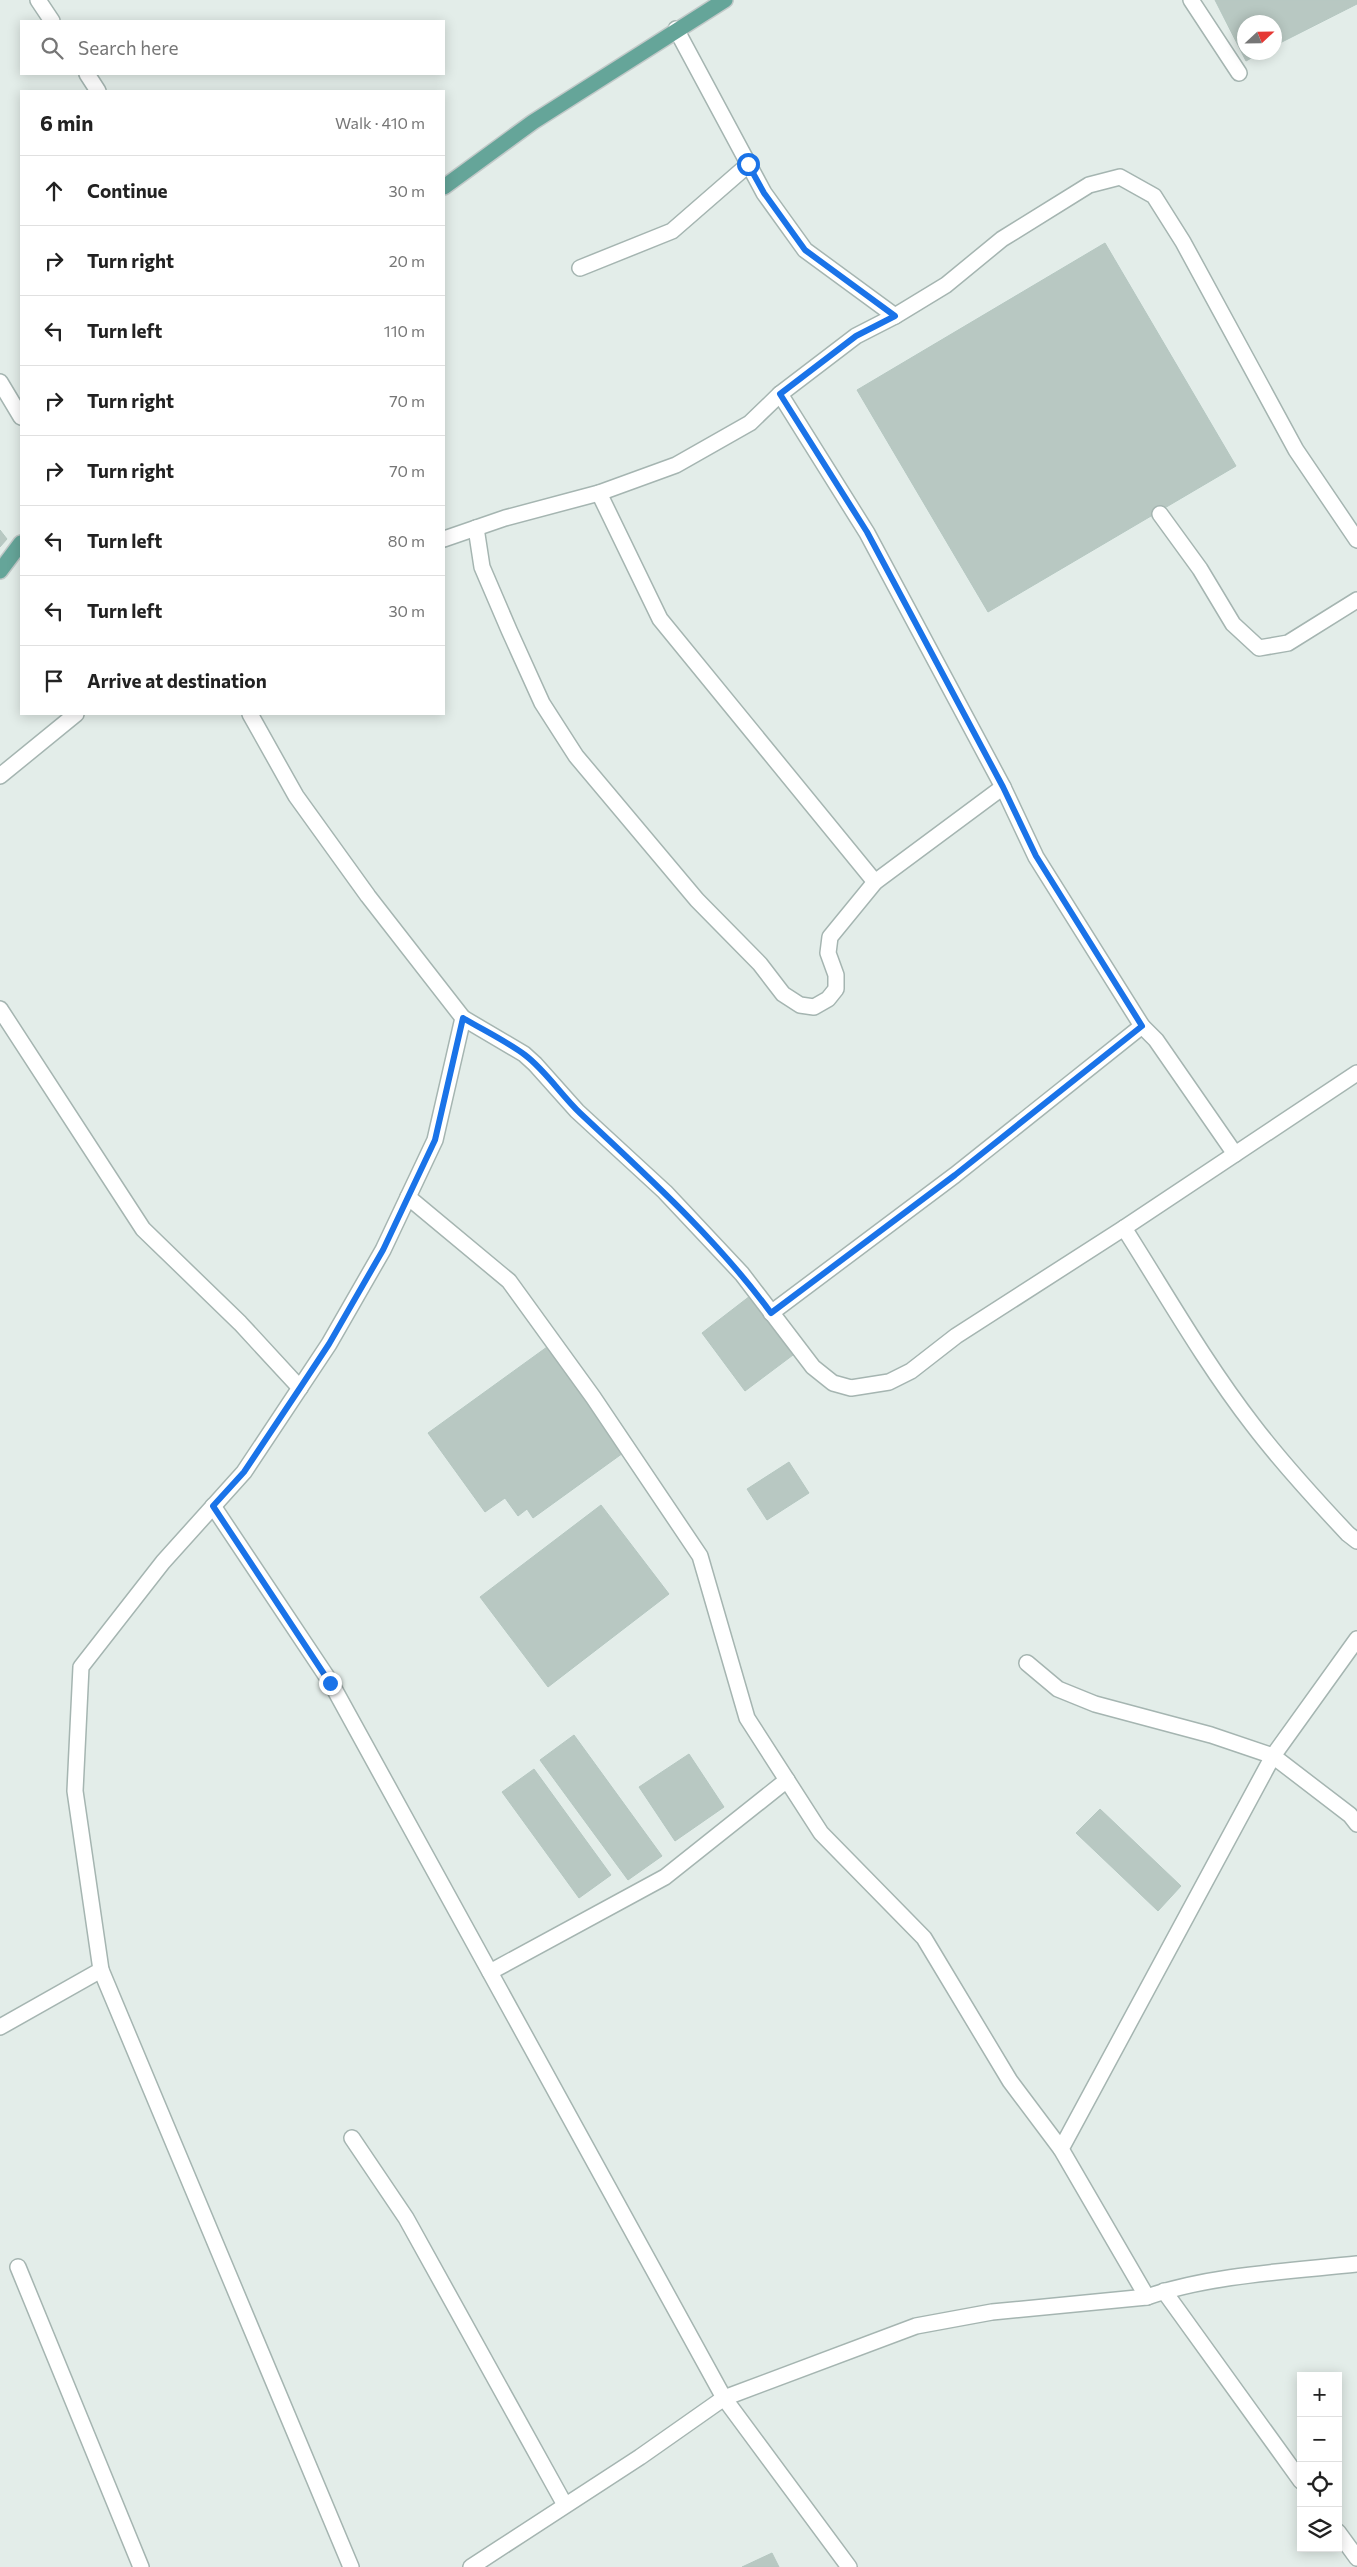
<!DOCTYPE html>
<meta charset="utf-8">
<style>
body{margin:0;font-family:Commissioner,sans-serif;background:#f6f6f6;color:#222}
.controls{position:absolute;right:15px;bottom:15px;display:grid;overflow:hidden;border-radius:0px;box-shadow:0 2px 12px #0003}
.controls button{width:45px;height:45px;display:grid;place-items:center;padding:0;border:0;border-bottom:1px solid #e0e0e0;background:#fff;color:#222;font:25px sans-serif}
.compass{position:absolute;left:1237px;top:15px;width:45px;height:45px;border-radius:50%;background:#fff;box-shadow:0 2px 12px #0003;rotate:68deg}
.stop{position:absolute;width:15px;height:15px;margin:-11px;border:4px solid #1a73e8;border-radius:50%;background:#fff}
.stop.end{background:#1a73e8;border-color:#fff;box-shadow:0 1px 5px #0008}
.list{margin:0;padding:0;list-style:none}
h2{display:flex;justify-content:space-between;align-items:center;height:65px;margin:0;padding:0 20px;font-size:21px}
h2 small{font-size:16px;font-weight:400;color:#767676}
.list li{display:grid;grid-template-columns:32px 1fr auto;gap:15px;align-items:center;box-sizing:border-box;height:70px;padding:0 20px;border-top:1px solid #e0e0e0}
.list b{display:block;font-size:19px;white-space:nowrap}
.list em{font-size:16px;font-style:normal;color:#767676}
.icon{flex:none;width:28px;height:28px;fill:none;stroke:currentColor;stroke-width:2;stroke-linecap:round;stroke-linejoin:round}
.map{position:relative;flex:none;width:1357px;height:2567px;overflow:hidden}
.search{position:absolute;background:#fff;box-shadow:0 2px 12px #0003;left:20px;top:20px;width:425px;height:55px;display:flex;align-items:center;gap:12px;box-sizing:border-box;padding:0 18px;border-radius:0px;color:#767676;font-size:19px}
.panel{position:absolute;background:#fff;box-shadow:0 2px 12px #0003;left:20px;top:90px;width:425px;height:625px;border-radius:0px}
.map>svg:first-child{display:block}
</style>
<div class="map">
<svg width="1357" height="2567" viewBox="0 0 1357 2567">
<rect width="100%" height="100%" fill="#e3ede9"/>
<!-- building -->
<g fill="#b8c8c2" stroke="#b5c7c1">
<path d="M 1215,0 L 1357,0 L 1357,4 L 1274,46 L 1274,22 L 1244,22 L 1244,52 L 1262,52 L 1246,61 Z"/>
<path d="M 1105,243 L 1236,466 L 988,612 L 857,390 Z"/>
<path d="M 0,530 L 7,539 L 0,547 Z"/>
<path d="M 750,1296 L 793,1355 L 745,1391 L 702,1333 Z"/>
<path d="M 547,1347 L 623,1453 L 533,1518 L 527,1509 L 518,1516 L 505,1498 L 485,1512 L 428,1433 Z"/>
<path d="M 789,1462 L 809,1493 L 767,1520 L 747,1489 Z"/>
<path d="M 601,1505 L 669,1594 L 548,1687 L 480,1597 Z"/>
<path d="M 574,1735 L 662,1856 L 628,1880 L 540,1760 Z"/>
<path d="M 689,1754 L 724,1807 L 675,1841 L 639,1787 Z"/>
<path d="M 534,1769 L 611,1875 L 579,1898 L 502,1792 Z"/>
<path d="M 1100,1809 L 1181,1886 L 1158,1911 L 1076,1833 Z"/>
<path d="M 772,2553 L 779,2567 L 742,2567 Z"/>
</g>
<g fill="none" stroke-linecap="round" stroke-linejoin="round">
<!-- minor casing -->
<g stroke="#a5b5b1" stroke-width="18">
<g id="minor">
<path d="M 38,0 L 52,21"/>
<path d="M 1191,0 L 1239,73"/>
<path d="M 676,29 L 764,193 L 805,250 L 895,316 L 946,285 L 1002,239 L 1089,185 L 1120,177 L 1154,196 L 1183,242 L 1296,450 L 1357,540"/>
<path d="M 87,74 L 98,91"/>
<path d="M 580,268 L 672,231 L 749,164"/>
<path d="M 0,382 L 21,417"/>
<path d="M 780,394 L 867,533 L 1003,787 L 1036,857 L 1142,1026 L 1156,1040 L 1235,1154"/>
<path d="M 599,493 L 660,619 L 875,882"/>
<path d="M 1160,514 L 1200,569 L 1233,624 L 1259,648 L 1288,643 L 1357,600"/>
<path d="M 476,528 L 482,567 L 509,630 L 542,703 L 576,756 L 697,900 L 760,964 L 783,994 L 800,1005 L 814,1007 L 828,999 L 836,989 L 836,975 L 828,953 L 830,937 L 875,882 L 1003,787"/>
<path d="M 444,539 L 505,518 L 599,493 L 676,465 L 750,423 L 780,394 L 856,336 L 895,316"/>
<path d="M 0,776 L 76,714"/>
<path d="M 0,1009 L 143,1229 L 240,1323 L 300,1388"/>
<path d="M 463,1018 L 524,1054 L 535,1064 L 577,1111 L 665,1192 L 742,1274 L 813,1367 L 833,1383 L 851,1388 L 889,1382 L 911,1371 L 956,1336 L 1124,1228 L 1357,1073"/>
<path d="M 408,1197 L 509,1281 L 593,1397 L 700,1556 L 747,1718 L 821,1833 L 924,1938 L 1010,2081 L 1061,2149"/>
<path d="M 1124,1228 C 1166,1294 1205,1363 1253,1425 C 1282,1463 1315,1499 1348,1534 L 1357,1541"/>
<path d="M 771,1313 L 955,1175 L 1142,1026"/>
<path d="M 213,1506 L 331,1683 L 724,2398 L 849,2567"/>
<path d="M 1027,1663 L 1058,1689 L 1095,1704 L 1211,1735 L 1273,1756 L 1350,1815 L 1357,1824"/>
<path d="M 101,1970 L 351,2567"/>
<path d="M 490,1972 L 665,1877 L 787,1780"/>
<path d="M 0,2027 L 101,1970 L 75,1791 L 81,1667 L 163,1562 L 244,1472 L 329,1344 L 383,1250 L 435,1140 L 463,1018 L 368,896 L 296,796 L 250,714"/>
<path d="M 352,2138 L 406,2218 L 565,2505"/>
<path d="M 18,2267 L 141,2567"/>
<path d="M 1164,2291 L 1301,2481"/>
<path d="M 1147,2297 L 1061,2149 L 1273,1756 L 1357,1639"/>
<path d="M 1338,2532 L 1357,2558"/>
<path d="M 471,2567 L 640,2457 L 724,2398 L 916,2326 L 992,2312 L 1147,2297 C 1209,2275 1291,2271 1357,2264"/>
</g>
</g>
<!-- major casing -->
<g stroke="#c1c9c8" stroke-width="18">
<g id="major">
<path d="M 444,187 L 533,122 L 725,0"/>
<path d="M 0,571 L 21,543"/>
</g>
</g>
<!-- minor -->
<use href="#minor" stroke="#fff" stroke-width="15"/>
<!-- major -->
<use href="#major" stroke="#65a599" stroke-width="15"/>
</g>
<g fill="none" stroke-linecap="round" stroke-linejoin="round">
<!-- route -->
<path stroke="#1a73e8" stroke-width="6" d="M 330,1683 L 213,1506 L 244,1472 L 300,1388 L 329,1344 L 383,1250 L 435,1140 L 463,1018 C 483,1030 506,1041 525,1055 C 546,1071 561,1095 580,1113 C 647,1176 716,1238 771,1313 L 955,1175 L 1142,1026 L 1036,856 L 1003,787 L 867,532 L 780,394 L 856,336 L 895,316 L 805,250 L 764,193 L 748,164"/>
</g>
</svg>
<div class="controls">
<button>+</button>
<button>−</button>
<button><svg class="icon" aria-label="locate" viewBox="0 0 24 24"><circle cx="12" cy="12" r="6"/><path d="M12 2v4M12 18v4M2 12h4M18 12h4"/></svg></button>
<button><svg class="icon" aria-label="layers" viewBox="0 0 24 24"><path d="M12 4l9 5-9 5-9-5zM3 14l9 5 9-5"/></svg></button>
</div>
<svg class="compass" viewBox="-18 -18 36 36"><path d="M0-13l5 13h-10z" fill="#e53935"/><path d="M0 13l5-13h-10z" fill="#767676"/></svg>
<div class="stop" style="left:748px;top:164px"></div>
<div class="stop end" style="left:330px;top:1683px"></div>
<div class="search"><svg class="icon" aria-label="search" viewBox="0 0 24 24"><circle cx="10" cy="10" r="6"/><path d="M15 15l6 6"/></svg>Search here</div>
<section class="panel">
<h2>6 min<small>Walk · 410 m</small></h2>
<ul class="list">
<li><svg class="icon" aria-label="ahead" viewBox="0 0 24 24"><path d="M12 20V5M6 11l6-6 6 6"/></svg><div><b>Continue</b></div><em>30 m</em></li>
<li><svg class="icon" aria-label="right" viewBox="0 0 24 24"><path d="M7 20v-9h11M14 6l5 5-5 5"/></svg><div><b>Turn right</b></div><em>20 m</em></li>
<li><svg class="icon" aria-label="left" viewBox="0 0 24 24"><path d="M17 20v-9H6M10 6l-5 5 5 5"/></svg><div><b>Turn left</b></div><em>110 m</em></li>
<li><svg class="icon" aria-label="right" viewBox="0 0 24 24"><path d="M7 20v-9h11M14 6l5 5-5 5"/></svg><div><b>Turn right</b></div><em>70 m</em></li>
<li><svg class="icon" aria-label="right" viewBox="0 0 24 24"><path d="M7 20v-9h11M14 6l5 5-5 5"/></svg><div><b>Turn right</b></div><em>70 m</em></li>
<li><svg class="icon" aria-label="left" viewBox="0 0 24 24"><path d="M17 20v-9H6M10 6l-5 5 5 5"/></svg><div><b>Turn left</b></div><em>80 m</em></li>
<li><svg class="icon" aria-label="left" viewBox="0 0 24 24"><path d="M17 20v-9H6M10 6l-5 5 5 5"/></svg><div><b>Turn left</b></div><em>30 m</em></li>
<li><svg class="icon" aria-label="arrive" viewBox="0 0 24 24"><path d="M6 21V4h12l-3 4 3 4H6"/></svg><div><b>Arrive at destination</b></div></li>
</ul>
</section>
</div>
